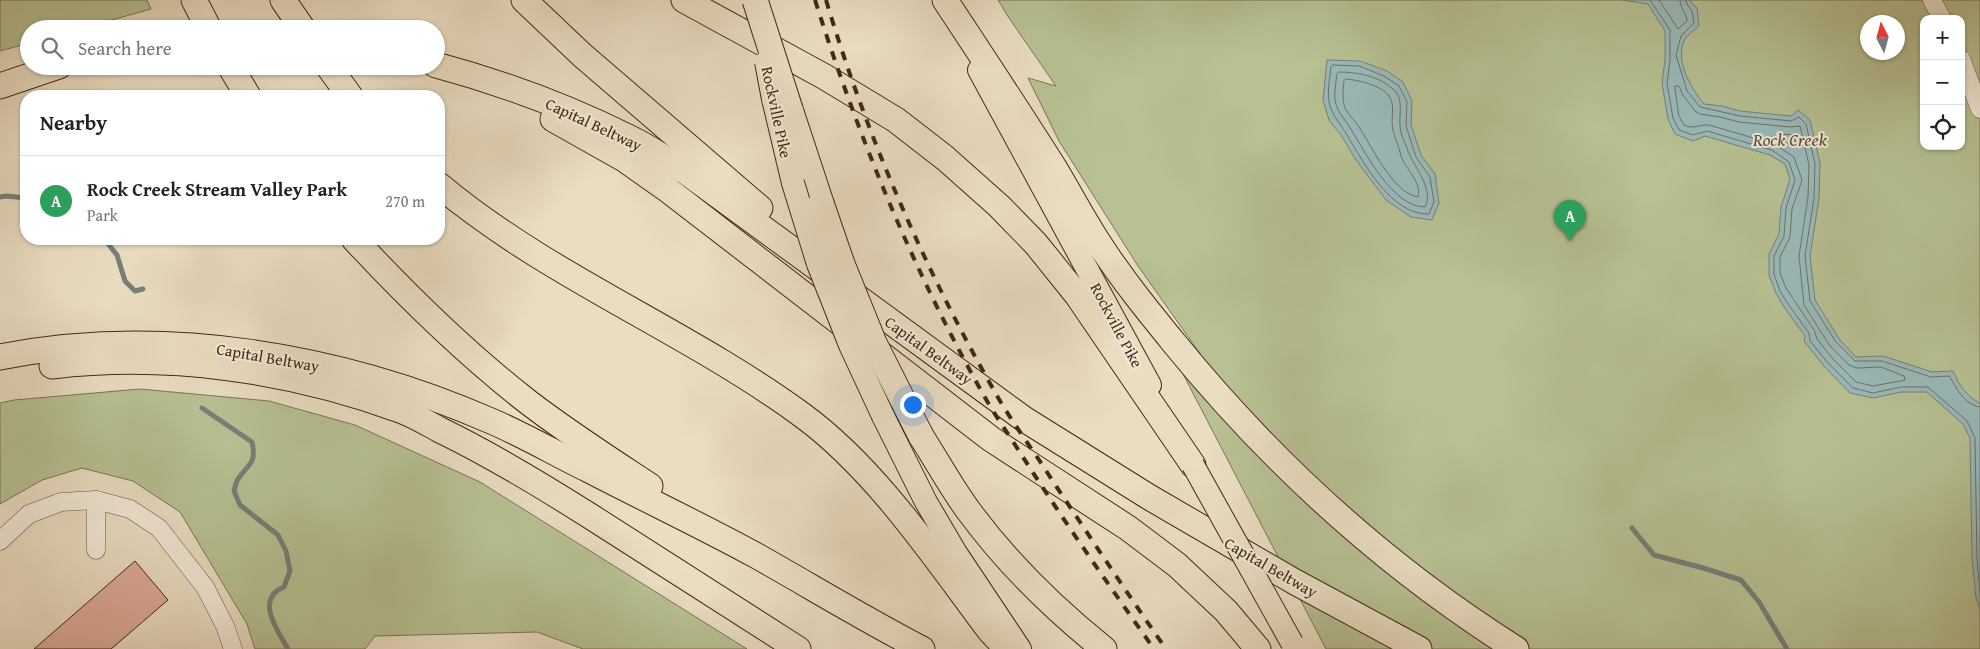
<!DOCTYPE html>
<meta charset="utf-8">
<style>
body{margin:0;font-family:"Gentium Book Plus",serif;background:#f2f2f2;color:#222}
.controls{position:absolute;right:15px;top:15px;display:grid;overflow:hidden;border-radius:10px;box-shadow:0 1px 4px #0004}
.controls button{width:45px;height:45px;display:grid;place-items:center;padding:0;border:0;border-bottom:1px solid #e0e0e0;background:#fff;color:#222;font:25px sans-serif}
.compass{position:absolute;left:1860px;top:15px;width:45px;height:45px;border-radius:50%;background:#fff;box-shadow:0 1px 4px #0004;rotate:354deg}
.you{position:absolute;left:912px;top:404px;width:18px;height:18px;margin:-12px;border:4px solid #fff;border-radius:50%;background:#1a73e8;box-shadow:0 0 0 8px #1a73e833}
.badge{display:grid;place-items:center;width:32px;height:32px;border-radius:50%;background:#7c3aed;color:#fff;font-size:16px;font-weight:700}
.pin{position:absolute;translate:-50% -41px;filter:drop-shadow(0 1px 2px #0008)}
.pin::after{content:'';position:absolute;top:26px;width:18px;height:15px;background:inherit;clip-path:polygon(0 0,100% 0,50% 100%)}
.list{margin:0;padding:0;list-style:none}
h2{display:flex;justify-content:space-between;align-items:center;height:65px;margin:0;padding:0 20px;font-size:21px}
h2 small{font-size:16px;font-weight:400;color:#767676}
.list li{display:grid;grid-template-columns:32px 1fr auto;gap:15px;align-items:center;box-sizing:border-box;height:90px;padding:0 20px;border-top:1px solid #e0e0e0}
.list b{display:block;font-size:19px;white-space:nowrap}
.list p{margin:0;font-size:16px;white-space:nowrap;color:#767676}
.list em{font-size:16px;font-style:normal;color:#767676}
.icon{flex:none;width:28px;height:28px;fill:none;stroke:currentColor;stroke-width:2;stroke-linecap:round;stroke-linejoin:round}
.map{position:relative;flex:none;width:1980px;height:649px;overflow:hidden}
.search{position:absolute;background:#fff;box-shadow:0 1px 4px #0004;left:20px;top:20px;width:425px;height:55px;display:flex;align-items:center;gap:12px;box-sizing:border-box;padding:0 18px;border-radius:28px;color:#767676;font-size:19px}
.panel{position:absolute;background:#fff;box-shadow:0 1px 4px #0004;left:20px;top:90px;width:425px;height:155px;border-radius:20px}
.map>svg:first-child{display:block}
</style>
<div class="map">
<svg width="1980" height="649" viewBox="0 0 1980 649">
<rect width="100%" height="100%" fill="#eaddc2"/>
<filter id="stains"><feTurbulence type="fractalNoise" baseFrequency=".004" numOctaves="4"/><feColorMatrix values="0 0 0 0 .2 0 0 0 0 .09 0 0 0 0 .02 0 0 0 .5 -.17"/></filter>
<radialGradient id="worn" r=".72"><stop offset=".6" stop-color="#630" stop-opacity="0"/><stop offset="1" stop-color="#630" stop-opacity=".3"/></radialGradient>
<!-- green -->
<g fill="#b7c193" stroke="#7c7554" fill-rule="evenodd">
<path d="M 0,0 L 147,0 L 151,9 L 79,29 L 29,29 L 29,43 L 0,51 Z"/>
<path d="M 998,0 L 1980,0 L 1980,649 L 1326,649 L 1182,372 L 1201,355 L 1138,266 L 1059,141 L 1028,78 L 1056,86 L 1009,18 ZM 1924,19 L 1961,19 L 1961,146 L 1924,146 ZM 1868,22 L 1898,22 L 1898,52 L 1868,52 Z"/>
<path d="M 140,389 L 269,401 L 355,425 L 480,482 L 747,649 L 583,649 L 537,632 L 375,636 L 365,649 L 255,649 L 247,624 L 180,512 L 133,481 L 82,468 L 42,480 L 0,504 L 0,403 L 14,400 Z"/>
</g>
<!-- water -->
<g fill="#9ababa" stroke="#778078">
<path d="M 1623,0 L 1689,0 L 1697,8 L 1699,26 C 1695,30 1688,34 1685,39 C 1674,60 1691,88 1704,104 L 1722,106 L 1740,111 L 1791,116 L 1798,110 L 1810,120 L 1820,163 L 1819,198 L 1810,256 L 1815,300 L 1840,340 L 1856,357 L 1883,356 L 1932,372 L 1953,371 C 1961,389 1964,392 1980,404 L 1980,610 L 1976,598 L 1972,558 L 1970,438 L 1963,424 L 1927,392 L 1901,392 L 1873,398 L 1850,393 L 1824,366 L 1804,341 L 1805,336 L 1784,307 L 1776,293 L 1769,275 L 1769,254 L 1779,234 L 1781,207 L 1790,179 L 1785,164 L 1770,155 L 1705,136 L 1693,141 L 1675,134 L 1668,119 L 1662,83 L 1665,60 L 1665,31 L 1648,4 Z"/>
<path d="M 1327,60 L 1360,61 L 1387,71 L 1403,82 L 1412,101 L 1411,125 L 1421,155 L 1435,174 L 1439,203 L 1432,220 L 1411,217 L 1386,200 L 1356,160 L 1341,135 L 1329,120 L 1323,100 Z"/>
</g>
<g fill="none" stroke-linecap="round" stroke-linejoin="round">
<!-- shore -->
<g stroke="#6e7268" stroke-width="1">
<path d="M 1650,0 L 1670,30 L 1670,60 L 1667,83 L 1673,118 L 1679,130 L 1693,135 L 1707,131 L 1772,150 L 1789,162 L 1795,180 L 1786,208 L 1784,236 L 1774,256 L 1774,274 L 1780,291 L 1788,304 L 1809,333 L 1810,341 L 1828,363 L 1853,388 L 1873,393 L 1901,387 L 1928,387 L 1967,421 L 1975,438 L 1977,558 L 1980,592"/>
<path d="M 1659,0 L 1678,29 L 1687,21 C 1686,12 1680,8 1680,0"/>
<path d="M 1686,0 L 1687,4 L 1692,11 L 1694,23 L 1681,36 L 1676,55 L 1687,91 L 1700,107 L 1740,116 L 1791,121 L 1799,117 L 1806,124 L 1815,164 L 1814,198 L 1805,256 L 1810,301 L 1836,342 L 1855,361 L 1882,361 L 1931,377 L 1949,376 C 1957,388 1964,405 1980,407"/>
<path d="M 1333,65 L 1359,66 L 1384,76 L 1399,86 L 1407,102 L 1406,126 L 1416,157 L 1430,177 L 1434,202 L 1429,214 C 1391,215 1364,163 1347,135 C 1340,123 1332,116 1329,102 C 1327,91 1330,78 1331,67 Z"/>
<path d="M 1339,72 C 1357,72 1379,76 1393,89 C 1404,98 1399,113 1400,125 C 1400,133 1404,141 1407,148 C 1412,165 1435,189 1425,207 C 1393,207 1367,155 1352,131 C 1346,120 1338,114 1335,101 C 1334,92 1336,82 1337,74 Z"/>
<path d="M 1346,79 C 1358,80 1381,85 1389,96 C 1396,106 1390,118 1393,130 C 1395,138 1399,147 1401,156 C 1406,170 1422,182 1418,197 C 1392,193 1371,144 1357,124 C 1353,119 1348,114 1345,108 C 1342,99 1343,91 1344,81 Z"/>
<path d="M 1675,86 L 1679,86 L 1683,95 L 1695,111 L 1700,114 L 1720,117 L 1739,122 L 1790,127 L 1800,126 L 1809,165 L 1808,197 L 1799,256 L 1804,305 L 1830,346 L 1849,365 L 1857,368 L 1881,367 L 1904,376 L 1905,380 L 1873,386 L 1856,382 L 1833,359 L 1817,339 L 1814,330 L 1786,288 L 1780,273 L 1780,257 L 1790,237 L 1792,209 L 1802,180 L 1794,157 L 1774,144 L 1709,125 C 1698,124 1695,130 1684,125 L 1679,116 Z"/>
<path d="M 1780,134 L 1794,135 L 1796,146 L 1793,147 L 1779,138 Z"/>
</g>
<!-- stream -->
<g stroke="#778078" stroke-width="5">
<path d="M 0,197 L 6,196 L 26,198"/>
<path d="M 104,239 L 117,255 L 125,281 L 135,291 L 143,289"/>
<path d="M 202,408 L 252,442 C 257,464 248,464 238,479 C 236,482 235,488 234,491 L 240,505 L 278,535 L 286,551 L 290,571 L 284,587 C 254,599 278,631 288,649"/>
<path d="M 1632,528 L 1654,555 L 1703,568 L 1741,580 L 1759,602 L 1787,649"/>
</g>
</g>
<!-- building -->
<path fill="#dcaa98" stroke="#422915" d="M 135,561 L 168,600 L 111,649 L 34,649 Z"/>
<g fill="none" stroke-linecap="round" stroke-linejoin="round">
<!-- minor casing -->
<g stroke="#6c5640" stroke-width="19">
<g id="minor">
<path d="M 1932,0 L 1942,19"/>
<path d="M 1961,59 L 1980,109"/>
<path d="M 0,541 L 29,514 L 61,502 L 96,500 L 130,509 L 159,528 L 205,587 L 225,626 L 233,649"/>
<path d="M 96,550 L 96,500"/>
</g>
</g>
<!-- major casing -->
<g stroke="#422915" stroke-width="24">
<g id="major">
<path d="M 979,70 L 1150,385"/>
<path d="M 773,99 L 793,183"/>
<path d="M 883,416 L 926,502 L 956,553 L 1020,649"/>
</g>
</g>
<!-- highway casing -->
<g stroke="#422915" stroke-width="27">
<g id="highway">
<path d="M 194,0 L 209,29"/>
<path d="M 283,0 L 303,29"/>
<path d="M 524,0 L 582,55 L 760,208"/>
<path d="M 684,0 L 825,77 L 896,120 L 945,158 L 999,206 L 1036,244 L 1077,295 L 1193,465"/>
<path d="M 945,0 C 982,56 1019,112 1055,169 C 1070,194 1084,221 1100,245 C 1122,279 1148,311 1174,343 C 1271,462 1386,567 1516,649"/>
<path d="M 436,65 C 503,83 568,107 630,138 C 649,147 667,160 686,172 L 1024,419 L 1149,497 L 1295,582 L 1419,649"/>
<path d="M 230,66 L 248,96"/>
<path d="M 328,66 L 350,96"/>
<path d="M 0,86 L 59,66"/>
<path d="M 790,109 L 821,203"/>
<path d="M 553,119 L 624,159 L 668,190 L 991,439 L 1128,528 L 1177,565 L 1226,611 L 1258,649"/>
<path d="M 439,185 C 549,277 686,330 802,415 C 876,469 935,558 990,631 L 1007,649"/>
<path d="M 354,239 C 408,297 465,353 528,402 C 567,432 609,459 650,486"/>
<path d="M 0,357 C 163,325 340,355 491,421 C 524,435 556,454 589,470 C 645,499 702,526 757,556 C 812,587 866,620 922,649"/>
<path d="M 52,366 C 168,352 290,370 400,410 C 414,415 427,423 440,430 C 492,455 541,485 590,516 C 659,560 728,605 798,649"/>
<path d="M 921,436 C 937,461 951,487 968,510 C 1006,562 1054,609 1104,649"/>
</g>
</g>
<!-- minor -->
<use href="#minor" stroke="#f1e9d7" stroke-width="18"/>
<!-- major -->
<use href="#major" stroke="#eaddc2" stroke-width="22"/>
<!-- highway -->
<use href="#highway" stroke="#eaddc2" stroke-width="25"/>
<!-- rail -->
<g stroke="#422915" stroke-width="4" stroke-dasharray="9 9" stroke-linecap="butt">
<path d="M 815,0 C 859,139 915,275 987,401 C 1000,423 1015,444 1028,465 C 1068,527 1111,588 1154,649"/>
<path d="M 826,0 C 867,137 925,270 996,394 C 1013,424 1034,451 1052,480 C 1090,537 1127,593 1166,649"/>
</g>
<!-- major-bridge casing -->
<g stroke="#422915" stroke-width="24" stroke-linecap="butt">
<g id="major-bridge">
<path d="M 766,62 L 773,99"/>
<path d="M 793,183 L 818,264 L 850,345 L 883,416"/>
<path d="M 1193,465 L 1292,643"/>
</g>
</g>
<!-- highway-bridge casing -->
<g stroke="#422915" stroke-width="27" stroke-linecap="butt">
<g id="highway-bridge">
<path d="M 755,0 L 790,109"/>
<path d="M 821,203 L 842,264 L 874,343 L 921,436"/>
</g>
</g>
<!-- major-bridge -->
<use href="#major-bridge" stroke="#eaddc2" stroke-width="22"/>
<!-- highway-bridge -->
<use href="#highway-bridge" stroke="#eaddc2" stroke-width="25"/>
</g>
<g text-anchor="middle" stroke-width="4" stroke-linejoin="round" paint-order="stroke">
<!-- street labels -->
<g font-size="16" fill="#422915" stroke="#f1e9d7">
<text transform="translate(777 112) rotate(78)" y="6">Rockville Pike</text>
<text transform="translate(594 124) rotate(25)" y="6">Capital Beltway</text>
<text transform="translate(1117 325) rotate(62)" y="6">Rockville Pike</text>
<text transform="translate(929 350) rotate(36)" y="6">Capital Beltway</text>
<text transform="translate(268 357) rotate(10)" y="6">Capital Beltway</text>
<text transform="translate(1271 567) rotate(30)" y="6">Capital Beltway</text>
</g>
<!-- water labels -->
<g font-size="18" font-style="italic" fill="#584d3e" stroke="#f1e9d7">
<text x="1790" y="146">Rock Creek</text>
</g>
</g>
<rect width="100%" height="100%" filter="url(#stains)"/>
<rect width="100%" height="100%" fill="url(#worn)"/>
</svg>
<div class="controls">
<button>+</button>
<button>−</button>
<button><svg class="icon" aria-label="locate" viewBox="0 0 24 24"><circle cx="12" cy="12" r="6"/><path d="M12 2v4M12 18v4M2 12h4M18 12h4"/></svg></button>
</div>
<svg class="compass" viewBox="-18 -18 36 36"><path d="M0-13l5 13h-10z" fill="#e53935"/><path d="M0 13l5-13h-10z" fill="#767676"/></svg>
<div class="you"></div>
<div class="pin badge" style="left:1570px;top:241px;background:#2e9e5b">A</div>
<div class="search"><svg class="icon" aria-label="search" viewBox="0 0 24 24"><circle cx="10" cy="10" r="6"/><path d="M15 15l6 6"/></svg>Search here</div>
<section class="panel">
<h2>Nearby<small></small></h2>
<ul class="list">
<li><span class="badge" style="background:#2e9e5b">A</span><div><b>Rock Creek Stream Valley Park</b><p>Park</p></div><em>270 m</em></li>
</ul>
</section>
</div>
